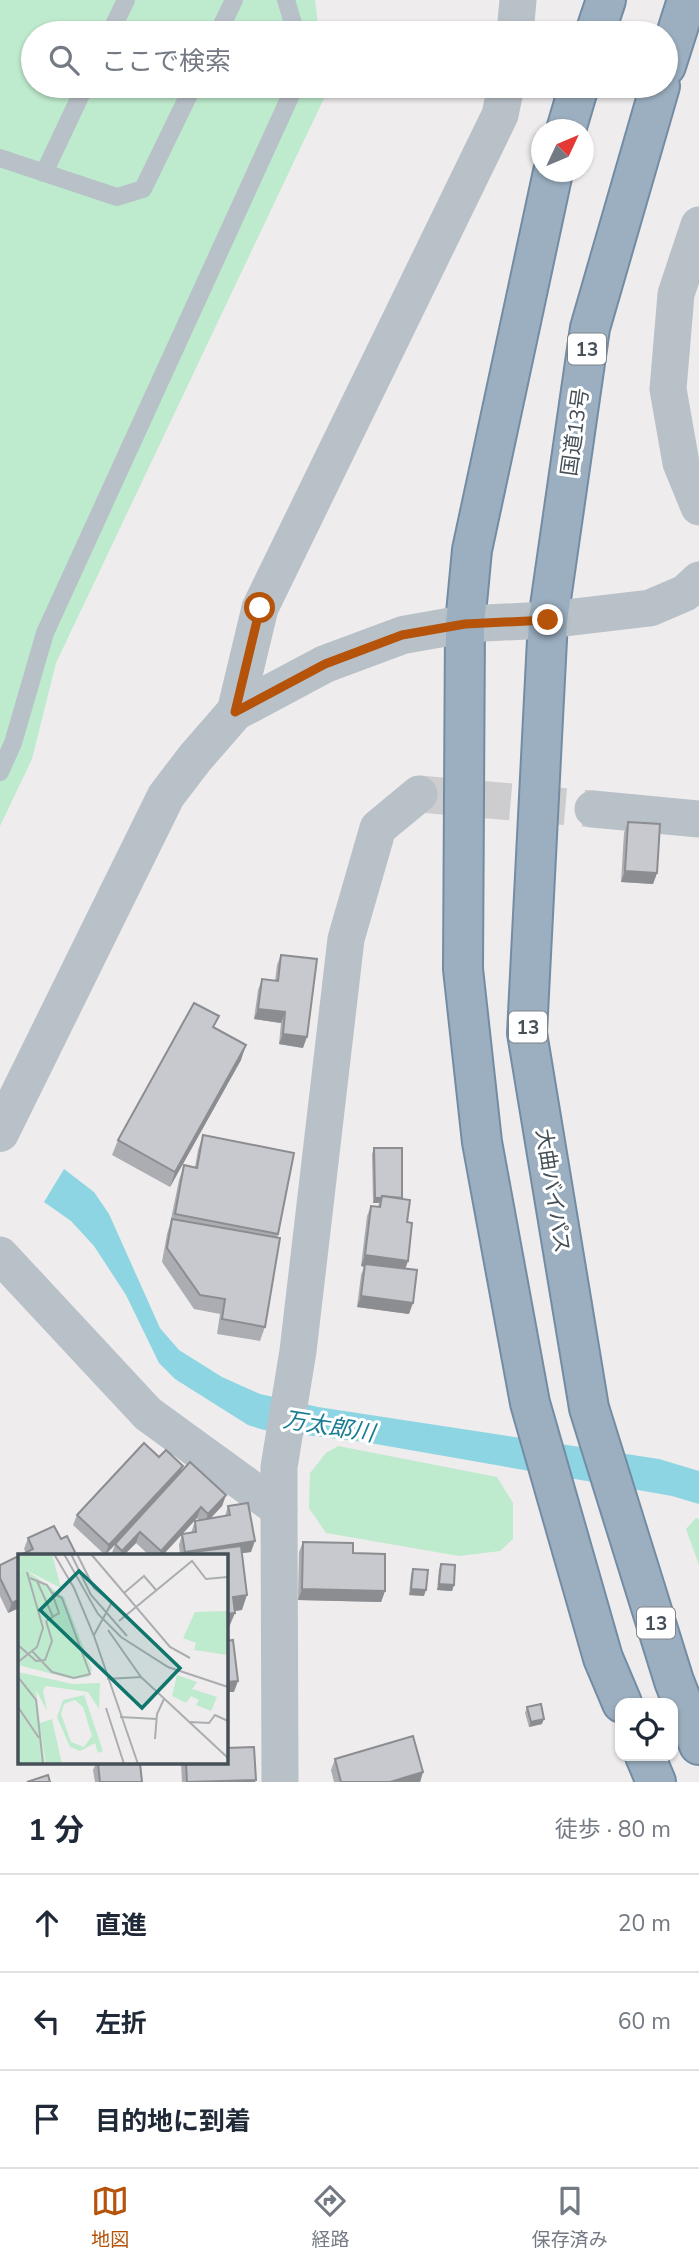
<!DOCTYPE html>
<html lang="ja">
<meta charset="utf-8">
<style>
body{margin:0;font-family:"Nunito Sans","Noto Sans JP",sans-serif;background:#f2f2f3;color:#1f2937}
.controls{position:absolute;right:21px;bottom:21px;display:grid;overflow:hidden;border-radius:14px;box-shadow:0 2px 5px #0004}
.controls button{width:63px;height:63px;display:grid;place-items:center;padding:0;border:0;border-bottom:2px solid #e0e1e3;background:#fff;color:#1f2937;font:35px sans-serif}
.compass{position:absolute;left:531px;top:119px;width:63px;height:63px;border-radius:50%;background:#fff;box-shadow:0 2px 5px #0004;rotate:46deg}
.stop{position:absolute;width:21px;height:21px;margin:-16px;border:5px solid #b45309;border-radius:50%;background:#fff}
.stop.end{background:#b45309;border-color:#fff;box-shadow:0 2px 7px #0008}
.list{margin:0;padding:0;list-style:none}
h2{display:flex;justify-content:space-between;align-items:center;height:91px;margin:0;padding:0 28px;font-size:30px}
h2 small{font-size:23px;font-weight:400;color:#747a83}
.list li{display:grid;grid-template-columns:46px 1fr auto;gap:21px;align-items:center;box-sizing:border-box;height:98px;padding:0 28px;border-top:2px solid #e0e1e3}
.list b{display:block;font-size:26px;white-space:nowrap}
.list em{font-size:23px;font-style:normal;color:#747a83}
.icon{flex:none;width:38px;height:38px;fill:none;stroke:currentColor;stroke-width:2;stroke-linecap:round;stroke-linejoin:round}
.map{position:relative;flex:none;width:699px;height:1782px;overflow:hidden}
.search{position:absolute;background:#fff;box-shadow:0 2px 5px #0004;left:21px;right:21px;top:21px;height:77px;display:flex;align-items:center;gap:18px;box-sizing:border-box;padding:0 24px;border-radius:38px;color:#747a83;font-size:26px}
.sheet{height:385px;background:#fff}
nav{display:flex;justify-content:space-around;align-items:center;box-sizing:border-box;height:98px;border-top:2px solid #e0e1e3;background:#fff;font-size:19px;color:#747a83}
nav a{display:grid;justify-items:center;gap:4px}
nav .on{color:#b45309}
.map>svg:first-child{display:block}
</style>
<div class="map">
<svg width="699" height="1782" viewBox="0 0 699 1782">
<rect width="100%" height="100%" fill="#efeced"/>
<!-- green -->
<g fill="#beeacd">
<path d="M 0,0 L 315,0 L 319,33 L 33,33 L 33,86 L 325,86 L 326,94 L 56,663 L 32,759 L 0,826 Z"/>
<path d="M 338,1446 L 497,1477 L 513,1503 L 513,1539 L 500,1551 L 459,1556 L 326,1533 L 309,1508 L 310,1473 L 326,1453 Z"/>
<path d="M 696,1518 L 699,1519 L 699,1565 L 686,1529 Z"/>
</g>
<!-- water -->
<path fill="#8ed5e3" d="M 64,1169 L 94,1192 L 109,1214 L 160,1328 L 179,1350 L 222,1377 L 260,1394 L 318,1407 L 659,1459 L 699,1471 L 699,1504 L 672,1496 L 364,1442 L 264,1430 L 248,1425 L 175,1379 L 159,1363 L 126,1295 L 94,1246 L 71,1221 L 44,1202 Z"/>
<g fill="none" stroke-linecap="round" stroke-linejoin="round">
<!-- minor-tunnel -->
<path stroke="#cdcdcf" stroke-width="37" stroke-dasharray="37 18" stroke-linecap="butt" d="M 419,794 L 593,809"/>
<!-- trunk casing -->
<g stroke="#738ca3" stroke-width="42">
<g id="trunk">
<path d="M 595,33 L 606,0"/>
<path d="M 666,66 L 687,0"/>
<path d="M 660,86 L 590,328 L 548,620 L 527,1033 L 589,1408 L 674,1681 L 699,1745"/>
<path d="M 566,130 L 579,86"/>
<path d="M 553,172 L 472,550 L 465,624 L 463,969 L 482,1142 L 530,1403 L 603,1658 L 622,1703"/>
<path d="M 645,1756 L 656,1782"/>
</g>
</g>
<!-- service -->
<g stroke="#b9c1c8" stroke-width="18">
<path d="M 286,0 L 296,33"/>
<path d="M 110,33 L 126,0"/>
<path d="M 218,33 L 234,0"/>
<path d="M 0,158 L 117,197 L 143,189 L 193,86"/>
<path d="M 44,173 L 85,86"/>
<path d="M 0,772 L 13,743 L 45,633 L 295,86"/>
</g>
<!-- minor -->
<g stroke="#b9c1c8" stroke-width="37">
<path d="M 515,33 L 518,0"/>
<path d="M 699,225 L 676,294 L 668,389 L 681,463 L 699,507"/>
<path d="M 465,624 L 548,620 L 650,608 L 685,593 L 699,580"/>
<path d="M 235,712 L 260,608 L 500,115 L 506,86"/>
<path d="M 593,809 L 699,819"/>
<path d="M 0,1255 L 148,1414 L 279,1509 L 280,1782"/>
<path d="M 279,1509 L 279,1467 L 298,1351 L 346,939 L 378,828 L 419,794"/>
</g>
<!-- tertiary -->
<path stroke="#b9c1c8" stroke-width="38" d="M 0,1133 L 166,796 L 195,758 L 235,712 L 325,664 L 403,635 L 465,624"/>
<!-- trunk -->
<use href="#trunk" stroke="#9bafc0" stroke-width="38"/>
</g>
<!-- wall -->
<g fill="#abadb2" fill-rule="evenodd">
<path d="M 628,822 L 657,873 L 653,884 L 621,882 L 624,833 Z"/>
<path d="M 281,955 L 303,1048 L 279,1044 L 281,1023 L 254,1019 L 258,990 L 262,979 L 275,981 L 277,965 Z"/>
<path d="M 214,1028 L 241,1060 L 170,1187 L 112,1155 L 118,1140 Z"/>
<path d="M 203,1135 L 278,1234 L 265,1327 L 260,1341 L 217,1334 L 220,1314 L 194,1309 L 162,1262 L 167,1234 L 170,1224 L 179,1180 L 184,1165 L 195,1167 L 198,1150 Z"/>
<path d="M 374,1148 L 402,1199 L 407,1222 L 408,1261 L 405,1269 L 409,1314 L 357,1307 L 361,1275 L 364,1267 L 361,1266 L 367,1216 L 371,1206 L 378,1207 L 379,1203 L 373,1203 L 372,1154 Z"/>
<path d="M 159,1457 L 180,1474 L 226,1495 L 222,1506 L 211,1518 L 225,1516 L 228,1506 L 251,1552 L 242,1553 L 242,1610 L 235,1611 L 229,1627 L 226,1556 L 150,1556 L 136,1543 L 123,1556 L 112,1556 L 111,1555 L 115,1545 L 105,1555 L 73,1525 L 77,1515 ZM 197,1518 L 199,1520 L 195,1521 L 191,1533 L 182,1534 L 179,1545 L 180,1554 L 162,1556 Z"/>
<path d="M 28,1538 L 61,1539 L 19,1608 L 8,1613 L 0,1596 L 0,1565 L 26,1553 L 24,1549 Z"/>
<path d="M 303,1542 L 353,1553 L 385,1591 L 381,1602 L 298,1600 L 299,1552 Z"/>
<path d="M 441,1564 L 454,1585 L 452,1591 L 437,1590 L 439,1569 Z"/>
<path d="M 413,1569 L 424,1596 L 409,1595 L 411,1575 Z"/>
<path d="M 527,1707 L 542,1724 L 529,1727 L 525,1713 Z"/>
<path d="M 335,1759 L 423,1772 L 420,1782 L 334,1782 L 331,1770 Z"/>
<path d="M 96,1763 L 140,1763 L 142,1782 L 95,1782 L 93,1770 Z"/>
<path d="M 181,1763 L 226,1763 L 255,1782 L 182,1782 Z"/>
</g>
<!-- shaded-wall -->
<g fill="#8b8d91">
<path d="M 625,871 L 657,873 L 653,884 L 621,882 Z"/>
<path d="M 258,1009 L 285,1012 L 281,1023 L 254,1019 Z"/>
<path d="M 283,1034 L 307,1037 L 303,1048 L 279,1044 Z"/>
<path d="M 246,1045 L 241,1060 L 170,1187 L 175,1172 Z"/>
<path d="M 375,1198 L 381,1198 L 379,1203 L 373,1203 Z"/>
<path d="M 365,1255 L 408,1261 L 404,1272 L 361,1266 Z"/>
<path d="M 361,1296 L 413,1303 L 409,1314 L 357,1307 Z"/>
<path d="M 183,1466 L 179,1476 L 105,1555 L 109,1545 Z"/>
<path d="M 226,1495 L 222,1506 L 204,1525 L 208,1514 Z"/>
<path d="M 201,1507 L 197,1518 L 162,1556 L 159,1556 L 161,1551 Z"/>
<path d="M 140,1532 L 136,1543 L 123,1556 L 120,1556 L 122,1551 Z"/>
<path d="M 255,1541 L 251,1552 L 221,1556 L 184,1556 L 185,1552 Z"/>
<path d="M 439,1584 L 454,1585 L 452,1591 L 437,1590 Z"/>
<path d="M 302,1589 L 385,1591 L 381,1602 L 298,1600 Z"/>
<path d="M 411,1589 L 426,1590 L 424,1596 L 409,1595 Z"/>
<path d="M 247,1595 L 242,1610 L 227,1612 L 233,1597 Z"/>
<path d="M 19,1599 L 19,1608 L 8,1613 L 12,1603 Z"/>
<path d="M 235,1613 L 229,1627 L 226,1628 L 226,1614 Z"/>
<path d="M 238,1681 L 234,1692 L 226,1692 L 226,1682 Z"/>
<path d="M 544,1719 L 542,1724 L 529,1727 L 531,1722 Z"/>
<path d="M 423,1772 L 420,1782 L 390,1782 Z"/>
<path d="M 256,1780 L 255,1782 L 202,1782 Z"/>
</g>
<!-- building -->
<g fill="#c7c9cf" stroke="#8b8d91" stroke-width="2">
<path d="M 628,822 L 660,824 L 657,873 L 625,871 Z"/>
<path d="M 281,955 L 317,959 L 307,1037 L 283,1034 L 285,1012 L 258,1009 L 262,979 L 278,981 Z"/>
<path d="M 194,1003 L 219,1016 L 213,1027 L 246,1045 L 175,1172 L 118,1140 Z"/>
<path d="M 203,1135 L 294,1153 L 278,1234 L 175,1214 L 184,1165 L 197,1168 Z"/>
<path d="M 374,1148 L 402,1148 L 402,1198 L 382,1196 L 381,1198 L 375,1198 Z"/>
<path d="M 382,1196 L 410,1200 L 407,1222 L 412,1223 L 408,1261 L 365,1255 L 371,1206 L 380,1207 Z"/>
<path d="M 172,1219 L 280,1238 L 265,1327 L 222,1319 L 225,1299 L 200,1295 L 167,1248 Z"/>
<path d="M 365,1264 L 417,1270 L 413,1303 L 361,1296 Z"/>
<path d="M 144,1443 L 159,1457 L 166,1450 L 183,1466 L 109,1545 L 77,1515 Z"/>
<path d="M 190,1462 L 226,1495 L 208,1514 L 201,1507 L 161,1551 L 140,1532 L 122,1551 L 115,1544 Z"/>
<path d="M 248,1503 L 255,1541 L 185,1552 L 182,1534 L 196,1532 L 195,1521 L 230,1515 L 228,1506 Z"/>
<path d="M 54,1526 L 61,1539 L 67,1536 L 77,1556 L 19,1556 L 19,1599 L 12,1603 L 0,1578 L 0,1565 L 33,1549 L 28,1538 Z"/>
<path d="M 303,1542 L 353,1543 L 353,1553 L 385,1554 L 385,1591 L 302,1589 Z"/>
<path d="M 241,1546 L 247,1595 L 233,1597 L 235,1613 L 226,1614 L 226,1556 L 161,1556 Z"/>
<path d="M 441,1564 L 455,1565 L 454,1585 L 439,1584 Z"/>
<path d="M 413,1569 L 428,1570 L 426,1590 L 411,1589 Z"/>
<path d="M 233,1640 L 238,1681 L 226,1682 L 226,1641 Z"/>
<path d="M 541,1704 L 544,1719 L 531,1722 L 527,1707 Z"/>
<path d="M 413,1736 L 423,1772 L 390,1782 L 341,1782 L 335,1759 Z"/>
<path d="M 254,1747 L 256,1780 L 187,1782 L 186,1763 L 226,1763 L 226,1748 Z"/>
<path d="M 98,1763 L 140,1763 L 142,1782 L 100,1782 Z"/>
<path d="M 48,1775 L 50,1782 L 27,1782 Z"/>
</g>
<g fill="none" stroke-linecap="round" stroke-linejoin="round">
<!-- route -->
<path stroke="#b45309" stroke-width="9" d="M 260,608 L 235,712 L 325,664 L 402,635 L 465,624 L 548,620"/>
</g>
<g text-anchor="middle" stroke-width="6" stroke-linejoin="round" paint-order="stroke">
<!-- shield labels -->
<g fill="#fff" stroke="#7e848a" stroke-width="2">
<rect x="568" y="333.5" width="38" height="31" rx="5"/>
<rect x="509" y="1011.5" width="38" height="31" rx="5"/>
<rect x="637" y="1607.5" width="38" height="31" rx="5"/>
</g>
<g font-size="19" font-weight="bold" fill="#465058">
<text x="587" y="356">13</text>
<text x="528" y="1034">13</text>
<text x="656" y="1630">13</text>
</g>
<!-- street labels -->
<g font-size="21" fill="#465058" stroke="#fff">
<text transform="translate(575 432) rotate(-82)" y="7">国道13号</text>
<text transform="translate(553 1191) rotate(81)" y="7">大曲バイパス</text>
</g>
<!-- water labels -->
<g font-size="23" font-style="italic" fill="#187d92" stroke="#fff">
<text transform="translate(329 1426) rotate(9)" y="8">万太郎川</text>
</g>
</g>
<!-- overview -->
<g transform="translate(18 1554)">
<rect width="210" height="210" fill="#efeced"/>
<path d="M 0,0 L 34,0 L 43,34 L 8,16 L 46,43 L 74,115 L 71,123 L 54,125 L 0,111 L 0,16 L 6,16 L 0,15 ZM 210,57 L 210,101 L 176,96 L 178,89 L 165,84 L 177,58 ZM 0,118 L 55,130 L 82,129 L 81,155 L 70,138 L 28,132 L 25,136 L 29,157 L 18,136 L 22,169 L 34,165 L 44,210 L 28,210 L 23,178 L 27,210 L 0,210 ZM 159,121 L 179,128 L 174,135 L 199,143 L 193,157 L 178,151 L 181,146 L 173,142 L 168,149 L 154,142 ZM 66,141 L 85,197 L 80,199 L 77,189 L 62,197 L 52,193 L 39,163 L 45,146 ZM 57,146 L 65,153 L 74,182 L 66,193 L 53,188 L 43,160 L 46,150 Z" fill="#beeacd" fill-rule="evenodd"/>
<path fill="none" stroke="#abaeb1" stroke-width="2" d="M 36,0 L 56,34 L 76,82 L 120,210M 46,0 L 80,60 L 103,83 L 150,113 L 210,133M 53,0 L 73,41 L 109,82M 59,0 L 76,34 L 94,48 L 76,81M 73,0 L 152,93 L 172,104M 12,24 L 29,31 L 34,39 L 41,59 L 28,67M 19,27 L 35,63M 106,39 L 126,22 L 138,36M 101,67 L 174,7 L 188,25 L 210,23M 90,76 L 123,123M 0,91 L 18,107 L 27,106 L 34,87 L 28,67M 14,97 L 34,118 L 56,124 L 72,120 L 44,44 L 33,38M 0,108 L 19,93 L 25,74 L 9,18M 0,123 L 18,146 L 25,210M 89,125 L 123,123 L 210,204M 0,153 L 21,184M 88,154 L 106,210M 102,163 L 139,165M 172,168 L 191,169 L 197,161 L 210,167M 137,185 L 139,160 L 146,145"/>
<path fill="#0f766e" fill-opacity="0.15" stroke="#0f766e" stroke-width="3.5" d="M 61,17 L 162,114 L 124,154 L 22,56 Z"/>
<rect width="210" height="210" fill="none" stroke="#465058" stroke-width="3.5"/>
</g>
</svg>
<div class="controls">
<button><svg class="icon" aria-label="locate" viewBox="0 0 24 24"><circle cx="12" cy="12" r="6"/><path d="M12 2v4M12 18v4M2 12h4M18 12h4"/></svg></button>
</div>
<svg class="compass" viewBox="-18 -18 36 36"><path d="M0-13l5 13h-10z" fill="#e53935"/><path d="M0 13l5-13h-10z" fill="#747a83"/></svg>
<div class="stop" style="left:260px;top:608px"></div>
<div class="stop end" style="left:548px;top:620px"></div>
<div class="search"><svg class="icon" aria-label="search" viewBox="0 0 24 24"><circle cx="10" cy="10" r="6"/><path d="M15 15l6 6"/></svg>ここで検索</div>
</div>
<section class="sheet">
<h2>1 分<small>徒歩 · 80 m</small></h2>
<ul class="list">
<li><svg class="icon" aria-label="ahead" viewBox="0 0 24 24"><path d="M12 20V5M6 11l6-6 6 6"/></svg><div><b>直進</b></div><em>20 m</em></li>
<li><svg class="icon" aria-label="left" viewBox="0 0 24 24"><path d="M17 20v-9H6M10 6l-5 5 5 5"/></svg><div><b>左折</b></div><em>60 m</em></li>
<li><svg class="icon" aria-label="arrive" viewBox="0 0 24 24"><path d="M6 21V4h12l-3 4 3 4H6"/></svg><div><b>目的地に到着</b></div></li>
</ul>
</section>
<nav>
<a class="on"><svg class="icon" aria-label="map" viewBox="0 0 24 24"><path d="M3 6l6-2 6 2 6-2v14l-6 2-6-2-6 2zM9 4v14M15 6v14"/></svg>地図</a>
<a><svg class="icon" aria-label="directions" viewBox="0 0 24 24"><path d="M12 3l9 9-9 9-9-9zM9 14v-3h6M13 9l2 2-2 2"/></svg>経路</a>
<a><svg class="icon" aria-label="saved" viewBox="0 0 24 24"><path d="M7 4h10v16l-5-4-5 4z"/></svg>保存済み</a>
</nav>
